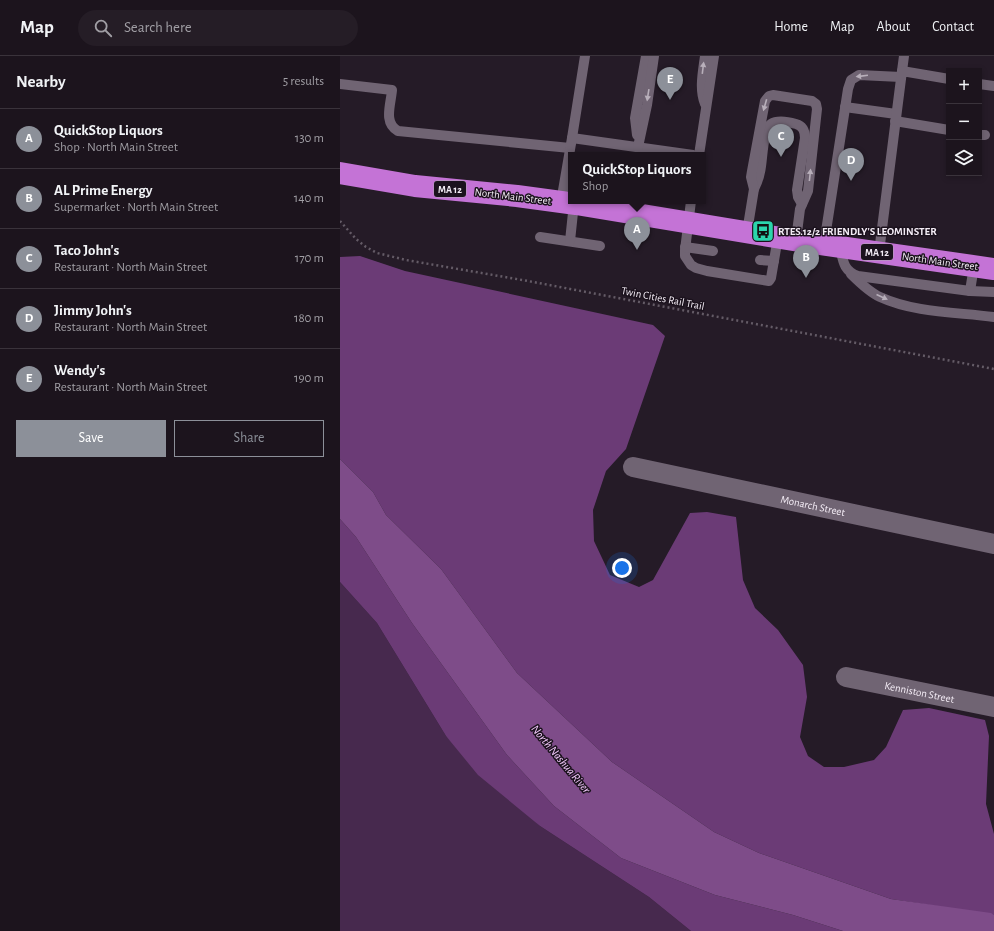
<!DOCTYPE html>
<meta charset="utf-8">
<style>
body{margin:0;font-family:"Alegreya Sans",sans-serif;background:#251d26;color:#f1f3f6}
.controls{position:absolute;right:12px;top:12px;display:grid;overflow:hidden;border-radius:0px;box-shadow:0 2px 6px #0003}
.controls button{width:36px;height:36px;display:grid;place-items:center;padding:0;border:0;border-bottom:1px solid #3a333b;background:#1c141d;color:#f1f3f6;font:20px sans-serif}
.you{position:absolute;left:282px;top:512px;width:14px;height:14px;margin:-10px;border:3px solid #fff;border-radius:50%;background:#1a73e8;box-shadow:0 0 0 6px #1a73e833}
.badge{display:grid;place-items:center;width:26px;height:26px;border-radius:50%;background:#8c9099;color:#fff;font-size:13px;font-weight:700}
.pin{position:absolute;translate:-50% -33px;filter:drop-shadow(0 1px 2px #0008)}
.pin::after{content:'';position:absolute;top:21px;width:14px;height:12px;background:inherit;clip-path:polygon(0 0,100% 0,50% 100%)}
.popup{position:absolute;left:228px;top:96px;width:138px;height:52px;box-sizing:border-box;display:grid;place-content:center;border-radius:0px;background:#1c141d;filter:drop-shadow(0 1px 3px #0005);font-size:13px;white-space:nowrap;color:#a09ea4}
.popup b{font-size:15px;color:#f1f3f6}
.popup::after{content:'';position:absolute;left:50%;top:100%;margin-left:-8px;border:8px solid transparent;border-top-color:#1c141d}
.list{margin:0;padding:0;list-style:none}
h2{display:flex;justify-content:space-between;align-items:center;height:52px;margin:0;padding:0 16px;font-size:17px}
h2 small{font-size:13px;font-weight:400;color:#a09ea4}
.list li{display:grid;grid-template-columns:26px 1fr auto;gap:12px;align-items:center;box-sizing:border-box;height:60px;padding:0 16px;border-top:1px solid #3a333b}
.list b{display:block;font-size:15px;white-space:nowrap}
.list p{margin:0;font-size:13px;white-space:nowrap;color:#a09ea4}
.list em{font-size:13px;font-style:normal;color:#a09ea4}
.actions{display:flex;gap:8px;padding:12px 16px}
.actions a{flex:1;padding:9px 0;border:1px solid #8c9099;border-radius:0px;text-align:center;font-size:14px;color:#8c9099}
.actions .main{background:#8c9099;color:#fff}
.icon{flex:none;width:22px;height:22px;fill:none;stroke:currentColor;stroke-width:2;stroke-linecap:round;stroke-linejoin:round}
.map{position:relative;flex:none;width:654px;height:875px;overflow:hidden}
header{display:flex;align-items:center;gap:24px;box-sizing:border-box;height:56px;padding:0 20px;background:#1c141d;border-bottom:1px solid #3a333b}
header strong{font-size:19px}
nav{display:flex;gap:22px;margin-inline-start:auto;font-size:14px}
.search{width:280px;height:36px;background:#251d26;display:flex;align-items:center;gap:10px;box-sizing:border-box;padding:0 14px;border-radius:22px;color:#a09ea4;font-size:15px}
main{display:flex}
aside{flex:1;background:#1c141d}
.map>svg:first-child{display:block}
</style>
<header>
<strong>Map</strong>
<div class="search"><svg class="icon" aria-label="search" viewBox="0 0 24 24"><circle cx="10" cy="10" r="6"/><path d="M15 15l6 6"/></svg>Search here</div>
<nav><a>Home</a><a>Map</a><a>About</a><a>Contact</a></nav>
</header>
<main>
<aside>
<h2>Nearby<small>5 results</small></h2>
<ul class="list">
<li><span class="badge">A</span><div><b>QuickStop Liquors</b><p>Shop · North Main Street</p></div><em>130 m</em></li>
<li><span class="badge">B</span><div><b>AL Prime Energy</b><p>Supermarket · North Main Street</p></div><em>140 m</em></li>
<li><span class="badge">C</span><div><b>Taco John's</b><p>Restaurant · North Main Street</p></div><em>170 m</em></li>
<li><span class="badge">D</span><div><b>Jimmy John's</b><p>Restaurant · North Main Street</p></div><em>180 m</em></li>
<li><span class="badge">E</span><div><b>Wendy's</b><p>Restaurant · North Main Street</p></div><em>190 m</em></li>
</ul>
<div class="actions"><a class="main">Save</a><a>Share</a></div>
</aside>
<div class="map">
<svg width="654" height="875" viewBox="0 0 654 875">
<rect width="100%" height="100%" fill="#251b27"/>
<!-- green -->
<path fill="#47294e" d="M 0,526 L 37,567 L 106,680 L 200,770 L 309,841 L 351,875 L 0,875 Z"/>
<!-- forest -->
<g fill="#6b3b76">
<path d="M 20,200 L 65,215 L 313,269 L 325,280 L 286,393 L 266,415 L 253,454 L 254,485 L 270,519 L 299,531 L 313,524 L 350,457 L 367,456 L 396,461 L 403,524 L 415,552 L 438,574 L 463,609 L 467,641 L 460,681 L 468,700 L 484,711 L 504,711 L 534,704 L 546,691 L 563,654 L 589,652 L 645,664 L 649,680 L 646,748 L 654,778 L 654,859 L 551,843 L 419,797 L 374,776 L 272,706 L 177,617 L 101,513 L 46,459 L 33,436 L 0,403 L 0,201 Z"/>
<path d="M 0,463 L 16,481 L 72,567 L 167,699 L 214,750 L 281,802 L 375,839 L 453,859 L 503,875 L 351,875 L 309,841 L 200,770 L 138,719 L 106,680 L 37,567 L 0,526 Z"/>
</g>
<!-- water -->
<path fill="#7e4c89" d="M 0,403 L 33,436 L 46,459 L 101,513 L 177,617 L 272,706 L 374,776 L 419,797 L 551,843 L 651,857 L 654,859 L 654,875 L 503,875 L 453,859 L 375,839 L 281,802 L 214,750 L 167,699 L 72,567 L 16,481 L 0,463 Z"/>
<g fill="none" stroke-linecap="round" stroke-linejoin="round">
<!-- path -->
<path stroke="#645b66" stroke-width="2.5" stroke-dasharray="2 3" stroke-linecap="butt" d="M 0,165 L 16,183 L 26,191 L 37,197 L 66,204 L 188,225 L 654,313"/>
<!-- lane -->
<g stroke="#706473" stroke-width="10">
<path d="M 562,15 L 564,0"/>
<path d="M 0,28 L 52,34 C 51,48 43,67 58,75 L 230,92"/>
<path d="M 639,28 L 654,30"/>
<path d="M 365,48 C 359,33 363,16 365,0"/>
<path d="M 505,51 L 556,58"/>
<path d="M 555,65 L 609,74"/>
<path d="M 297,79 L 295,62 L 306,0"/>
<path d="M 639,79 L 645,79"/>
<path d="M 232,82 L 353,99"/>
<path d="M 298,91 L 307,49 L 314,0"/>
<path d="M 359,99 L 374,0"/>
<path d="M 414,133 C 417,127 419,122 420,116 C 423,104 422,75 431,68 C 437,64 449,66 456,68 C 463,70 465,75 465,82 L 457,134 L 458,141 L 462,148"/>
<path d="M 351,145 L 345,194 L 345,200 L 351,209 L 356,212 L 367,215 L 429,225 L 431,222 L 438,181"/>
<path d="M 221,146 L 232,82 L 245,0"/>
<path d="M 407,176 L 414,133 L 411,121 L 412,115 L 425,45 L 429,40 L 433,39 L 472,45 L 476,48 L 477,53 L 468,135 L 460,153 L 456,184"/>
<path d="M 200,181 L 260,190"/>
<path d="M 230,185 L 234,147"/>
<path d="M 484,188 L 508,33 L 511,24 L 519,19 L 561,21"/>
<path d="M 345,191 L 373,195"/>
<path d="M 500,191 C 503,204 503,215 518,220 L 630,235 L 634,210"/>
<path d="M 539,196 L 562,15 L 609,23"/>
<path d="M 420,204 L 434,205"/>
<path d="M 511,218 C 519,226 529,236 540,241 C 575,257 616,256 654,261"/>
<path d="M 630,235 L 654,236"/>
</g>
<!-- street -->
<g stroke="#706473" stroke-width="20">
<path id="s1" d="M 293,411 L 654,488"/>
<path id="s2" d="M 506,621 L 654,651"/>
</g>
<!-- highway -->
<path stroke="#c473d6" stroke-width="22" d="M 0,117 L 75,130 L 177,140 L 236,148 L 459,185 L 654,213"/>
</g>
<!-- one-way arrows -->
<defs><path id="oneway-solid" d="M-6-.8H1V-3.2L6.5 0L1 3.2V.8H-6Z"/></defs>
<g fill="#b8afba">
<use href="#oneway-solid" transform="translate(363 12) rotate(-83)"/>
<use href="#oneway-solid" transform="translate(522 20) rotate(173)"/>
<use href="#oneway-solid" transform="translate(308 39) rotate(99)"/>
<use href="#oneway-solid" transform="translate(425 49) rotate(106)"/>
<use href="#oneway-solid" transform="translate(470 119) rotate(-84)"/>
<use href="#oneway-solid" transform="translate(542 241) rotate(24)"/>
</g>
<!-- icons -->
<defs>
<g id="bus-square" transform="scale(1.15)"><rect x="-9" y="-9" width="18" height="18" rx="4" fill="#2bd5ac" stroke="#1b121d"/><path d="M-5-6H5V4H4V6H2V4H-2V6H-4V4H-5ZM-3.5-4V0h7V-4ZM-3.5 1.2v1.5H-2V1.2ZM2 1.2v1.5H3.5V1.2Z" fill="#111"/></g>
</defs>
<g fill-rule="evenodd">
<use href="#bus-square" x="423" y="175"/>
</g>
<g text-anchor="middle" stroke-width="3" stroke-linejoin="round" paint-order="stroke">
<!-- shield labels -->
<g fill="#1b121d" stroke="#b2abb4" stroke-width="1">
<rect x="94" y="125" width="32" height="16" rx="3"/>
<rect x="521" y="188" width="32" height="16" rx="3"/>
</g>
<g font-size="10" font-weight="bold" fill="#f3ecf5">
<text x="110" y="137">MA 12</text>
<text x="537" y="200">MA 12</text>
</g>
<!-- street labels -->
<g font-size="11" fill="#f3ecf5" stroke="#1b121d">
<text transform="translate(173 140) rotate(7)" y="4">North Main Street</text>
<text transform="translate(600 205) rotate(8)" y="4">North Main Street</text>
<text transform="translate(323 242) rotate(11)" y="4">Twin Cities Rail Trail</text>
<text dy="4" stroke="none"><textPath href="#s1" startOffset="184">Monarch Street</textPath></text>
<text dy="4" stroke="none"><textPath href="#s2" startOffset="75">Kenniston Street</textPath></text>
</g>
<!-- poi labels -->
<g font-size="11" font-weight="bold" fill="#f3ecf5" stroke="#1b121d" text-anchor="start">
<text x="438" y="179">RTES.12/2 FRIENDLY'S LEOMINSTER</text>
</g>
<!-- water labels -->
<g font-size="12" font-style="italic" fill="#f2c8fb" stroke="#1b121d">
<text transform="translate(221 703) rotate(50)" y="4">North Nashua River</text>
</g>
</g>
</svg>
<div class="controls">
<button>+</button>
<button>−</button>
<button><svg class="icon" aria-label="layers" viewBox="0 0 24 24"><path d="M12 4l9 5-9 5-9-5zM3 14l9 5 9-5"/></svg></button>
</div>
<div class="you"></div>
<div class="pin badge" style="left:297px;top:194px">A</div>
<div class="popup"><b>QuickStop Liquors</b>Shop</div>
<div class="pin badge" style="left:466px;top:222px">B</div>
<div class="pin badge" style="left:441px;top:101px">C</div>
<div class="pin badge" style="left:511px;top:125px">D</div>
<div class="pin badge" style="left:330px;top:44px">E</div>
</div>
</main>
